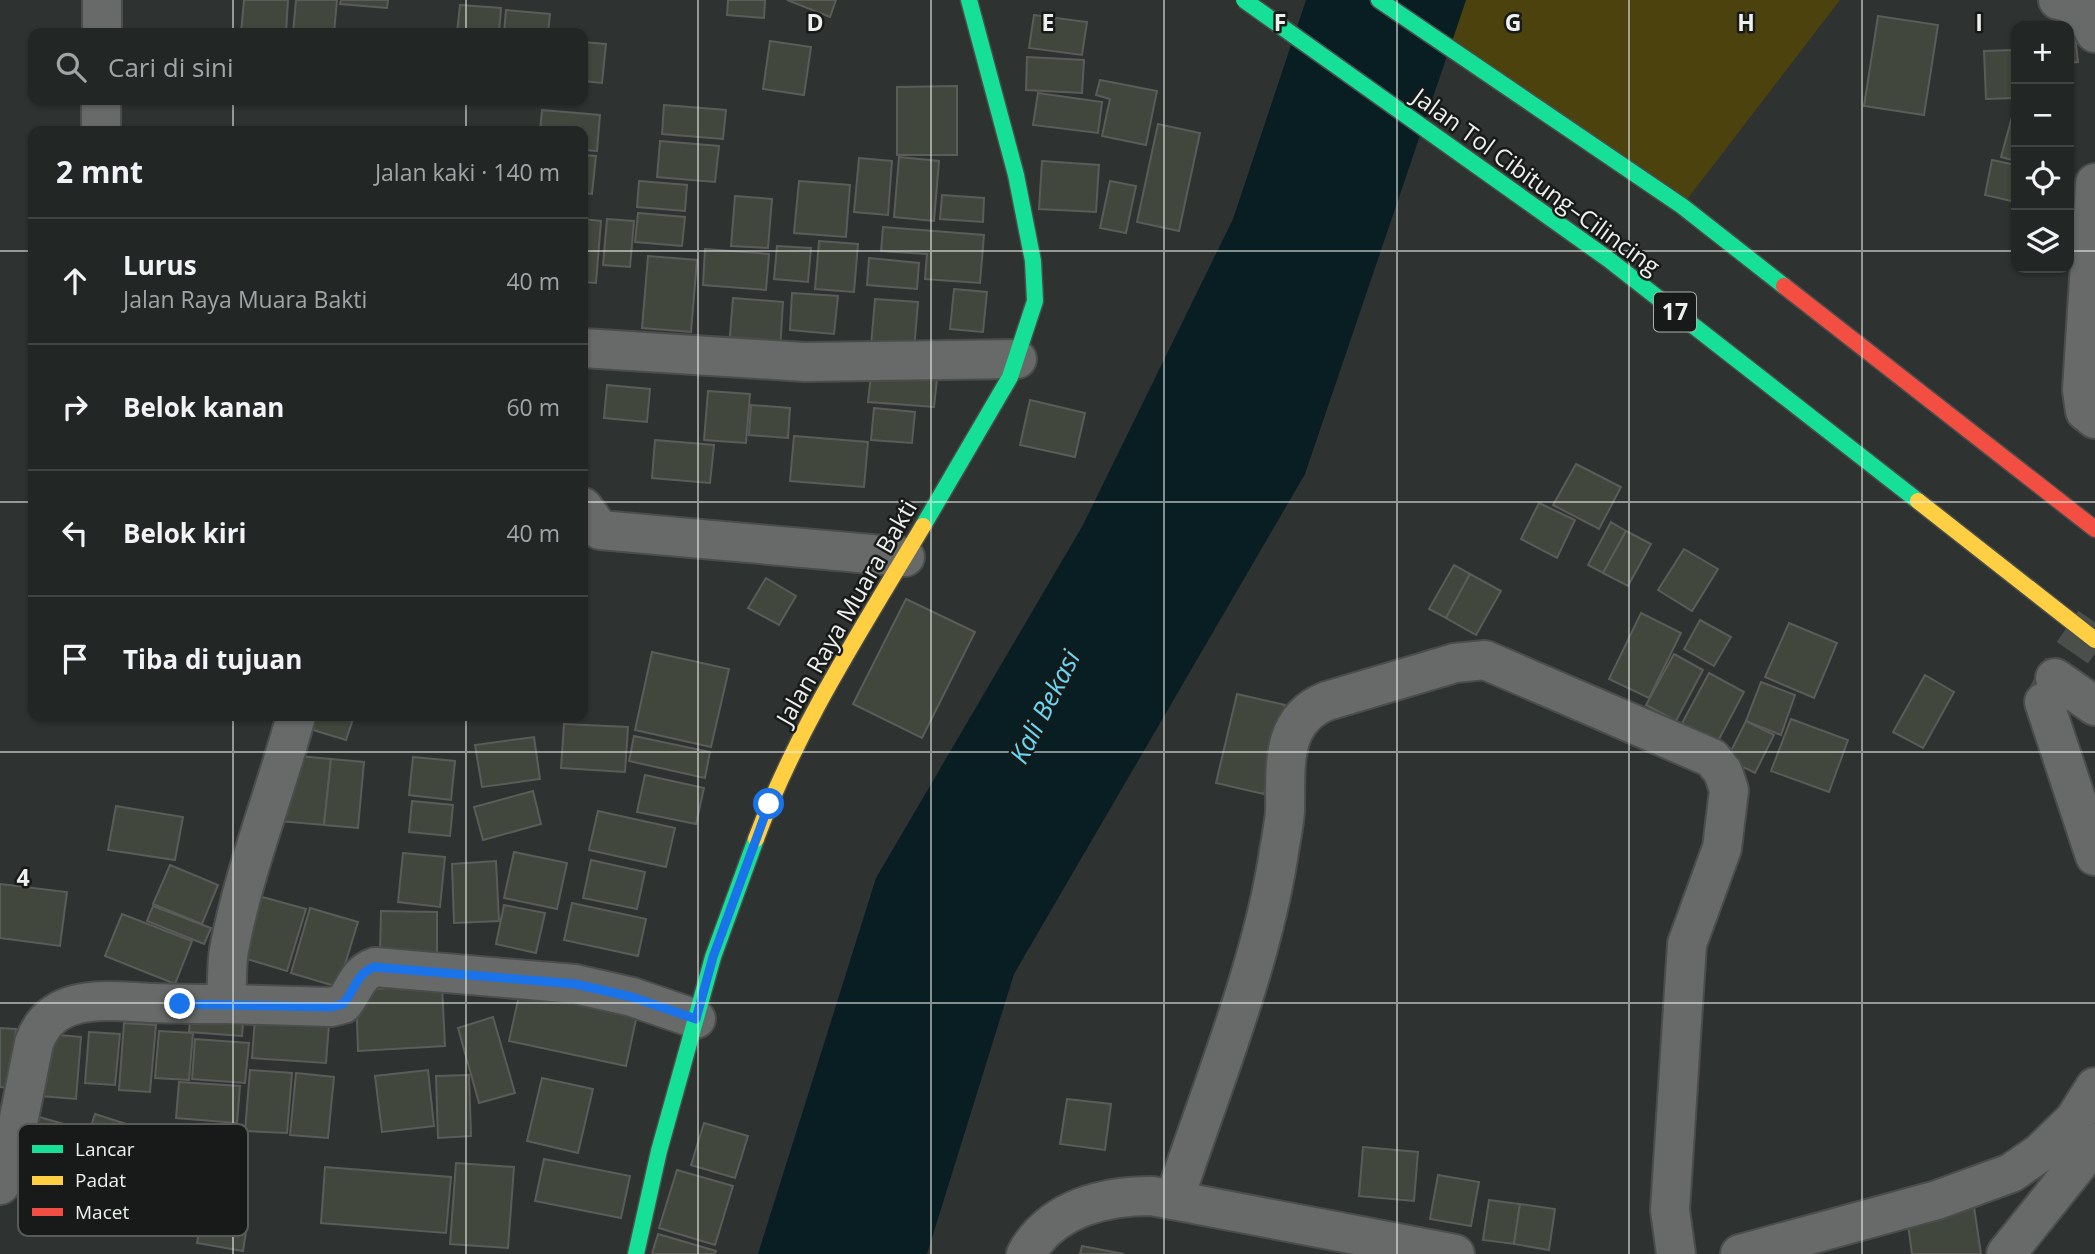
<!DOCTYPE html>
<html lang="id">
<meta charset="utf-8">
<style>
body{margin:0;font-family:"Open Sans",sans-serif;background:#2a2e2c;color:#f1f3f6}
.controls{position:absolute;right:21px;top:21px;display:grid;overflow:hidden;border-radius:14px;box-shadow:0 2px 5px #0004}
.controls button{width:63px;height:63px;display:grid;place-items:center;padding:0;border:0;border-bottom:2px solid #3f4341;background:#222624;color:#f1f3f6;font:35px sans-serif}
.stop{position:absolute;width:21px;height:21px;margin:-16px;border:5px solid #1a73e8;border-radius:50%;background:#fff}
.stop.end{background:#1a73e8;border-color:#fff;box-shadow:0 2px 7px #0008}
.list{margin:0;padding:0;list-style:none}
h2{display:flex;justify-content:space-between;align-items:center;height:91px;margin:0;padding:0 28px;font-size:30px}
h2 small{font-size:23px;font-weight:400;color:#a2a5a6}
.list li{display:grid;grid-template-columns:46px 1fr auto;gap:21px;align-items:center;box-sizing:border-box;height:126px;padding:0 28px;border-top:2px solid #3f4341}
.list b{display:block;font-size:26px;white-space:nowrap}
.list p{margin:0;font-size:23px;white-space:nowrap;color:#a2a5a6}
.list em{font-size:23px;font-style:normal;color:#a2a5a6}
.icon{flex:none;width:38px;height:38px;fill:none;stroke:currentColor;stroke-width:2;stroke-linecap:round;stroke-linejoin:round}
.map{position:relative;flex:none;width:2095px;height:1254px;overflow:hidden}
.search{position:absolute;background:#222624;box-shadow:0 2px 5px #0004;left:28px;top:28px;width:560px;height:77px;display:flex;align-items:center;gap:18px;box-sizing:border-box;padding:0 24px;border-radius:14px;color:#a2a5a6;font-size:26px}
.panel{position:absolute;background:#222624;box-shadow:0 2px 5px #0004;left:28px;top:126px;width:560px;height:595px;border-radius:14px}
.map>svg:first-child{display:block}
</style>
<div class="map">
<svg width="2095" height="1254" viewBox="0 0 2095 1254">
<rect width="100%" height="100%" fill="#2e3230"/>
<!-- green -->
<path fill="#4b420e" d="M 1466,0 L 1840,0 L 1682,206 L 1449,50 Z"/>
<!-- water -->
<path fill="#081e23" d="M 1306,0 L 1466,0 L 1305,474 L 1014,974 L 927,1254 L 758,1254 L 876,878 L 1083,525 L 1233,219 Z"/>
<!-- building -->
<g fill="#41473c" stroke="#5a5c5a" stroke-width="2">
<path d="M 244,0 L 288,0 L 286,33 L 241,33 Z"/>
<path d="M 296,0 L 337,0 L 334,33 L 293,33 Z"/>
<path d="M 341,0 L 388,0 L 387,8 L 340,4 Z"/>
<path d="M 728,0 L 765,0 L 764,18 L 727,15 Z"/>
<path d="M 787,0 L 836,0 L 830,17 Z"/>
<path d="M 460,5 L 501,8 L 499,33 L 457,33 Z"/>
<path d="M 506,10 L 550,14 L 548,33 L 504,33 Z"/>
<path d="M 1034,15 L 1087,22 L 1082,55 L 1029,48 Z"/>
<path d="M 1878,16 L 1938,25 L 1924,115 L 1864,106 Z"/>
<path d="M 2074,24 L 2078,62 L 2069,63 L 2069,26 L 2041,26 Z"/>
<path d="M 770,41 L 811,47 L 804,95 L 763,89 Z"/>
<path d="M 583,42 L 606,44 L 602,83 L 583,81 Z"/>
<path d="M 2014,50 L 2015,98 L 1986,99 L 1984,51 Z"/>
<path d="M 1027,57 L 1084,60 L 1082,93 L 1026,90 Z"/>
<path d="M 1100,80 L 1157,91 L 1146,145 L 1102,136 L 1110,99 L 1096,95 Z"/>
<path d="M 957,86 L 957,155 L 897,155 L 897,87 Z"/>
<path d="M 1038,93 L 1102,102 L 1098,133 L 1033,125 Z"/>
<path d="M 664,105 L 726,110 L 723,139 L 662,134 Z"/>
<path d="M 542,110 L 600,115 L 597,151 L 583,150 L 583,131 L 540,131 Z"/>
<path d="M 2012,117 L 2016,118 L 2016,161 L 2001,157 Z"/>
<path d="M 1158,124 L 1200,133 L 1179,231 L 1137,222 Z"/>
<path d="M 660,141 L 719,146 L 715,182 L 657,177 Z"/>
<path d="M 583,155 L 596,156 L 592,194 L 583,193 Z"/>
<path d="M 899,157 L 939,161 L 934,221 L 894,217 Z"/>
<path d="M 859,158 L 892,161 L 888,215 L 854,212 Z"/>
<path d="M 1992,160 L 2016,165 L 2016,202 L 1985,195 Z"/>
<path d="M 1042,161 L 1099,165 L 1096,212 L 1039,209 Z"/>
<path d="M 639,181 L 687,185 L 685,211 L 637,207 Z"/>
<path d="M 799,181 L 850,185 L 846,237 L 794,233 Z"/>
<path d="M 1110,181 L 1136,186 L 1126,233 L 1100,228 Z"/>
<path d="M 942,195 L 984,198 L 983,222 L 940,219 Z"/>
<path d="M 735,196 L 772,199 L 768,248 L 731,246 Z"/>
<path d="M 638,213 L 685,217 L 682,246 L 635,242 Z"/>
<path d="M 583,219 L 601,221 L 596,283 L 583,282 Z"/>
<path d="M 607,219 L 634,221 L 630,267 L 603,265 Z"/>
<path d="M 883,227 L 984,235 L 980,283 L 925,279 L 927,254 L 881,251 Z"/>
<path d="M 819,241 L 858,244 L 854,292 L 815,289 Z"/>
<path d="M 777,246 L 811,248 L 808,282 L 774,279 Z"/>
<path d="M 705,249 L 769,254 L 766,290 L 703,285 Z"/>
<path d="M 648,256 L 697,260 L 691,332 L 642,328 Z"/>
<path d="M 869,258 L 919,263 L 917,289 L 867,285 Z"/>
<path d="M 954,289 L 987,292 L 983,332 L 950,329 Z"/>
<path d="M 792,293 L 838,296 L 834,334 L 790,330 Z"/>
<path d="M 733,298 L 783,302 L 780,351 L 729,347 Z"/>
<path d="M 875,299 L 918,302 L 914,350 L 871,346 Z"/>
<path d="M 872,365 L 938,370 L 934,407 L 868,402 Z"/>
<path d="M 607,385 L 650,389 L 647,422 L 604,418 Z"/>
<path d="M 708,391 L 750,394 L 746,443 L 704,440 Z"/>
<path d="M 1030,400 L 1085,413 L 1075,457 L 1020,445 Z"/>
<path d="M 751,405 L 790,408 L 788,438 L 749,435 Z"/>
<path d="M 874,408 L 915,412 L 912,443 L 871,440 Z"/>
<path d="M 794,436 L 868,442 L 864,487 L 790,481 Z"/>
<path d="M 655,440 L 714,445 L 710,483 L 652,478 Z"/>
<path d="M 1576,464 L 1621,487 L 1599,529 L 1553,505 Z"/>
<path d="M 1539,503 L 1575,520 L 1557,558 L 1521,539 Z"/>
<path d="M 1611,522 L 1626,531 L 1603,573 L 1588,565 Z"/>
<path d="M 1626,531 L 1651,544 L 1628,586 L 1603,573 Z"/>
<path d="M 1684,549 L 1718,569 L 1692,611 L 1658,590 Z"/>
<path d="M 1454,565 L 1470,574 L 1446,618 L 1429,609 Z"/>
<path d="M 1470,574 L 1501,591 L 1476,635 L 1446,618 Z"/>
<path d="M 766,578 L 796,596 L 779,625 L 748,608 Z"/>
<path d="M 906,599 L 975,632 L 922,738 L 853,704 Z"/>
<path d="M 1641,613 L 1681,633 L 1649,698 L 1609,679 Z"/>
<path d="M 1700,620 L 1731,637 L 1714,666 L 1684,649 Z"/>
<path d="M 1789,623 L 1837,643 L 1814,698 L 1765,677 Z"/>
<path d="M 652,652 L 729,669 L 711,747 L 635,730 Z"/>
<path d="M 1674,654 L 1703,670 L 1676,721 L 1646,705 Z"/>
<path d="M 1709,673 L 1744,692 L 1717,743 L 1681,725 Z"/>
<path d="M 1925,675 L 1954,692 L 1923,748 L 1893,732 Z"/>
<path d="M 1761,682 L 1795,695 L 1781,735 L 1746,721 Z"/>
<path d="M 1237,694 L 1285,705 L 1264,794 L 1216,783 Z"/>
<path d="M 303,716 L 354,716 L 346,740 L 300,726 Z"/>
<path d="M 1791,719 L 1848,740 L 1829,792 L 1771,771 Z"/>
<path d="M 1746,721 L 1774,735 L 1755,773 L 1727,759 Z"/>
<path d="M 564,724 L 628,727 L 625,772 L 561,768 Z"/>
<path d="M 634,736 L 710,752 L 705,778 L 629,761 Z"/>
<path d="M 534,737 L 540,779 L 482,787 L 475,745 Z"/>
<path d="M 286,755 L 331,759 L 324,825 L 280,821 Z"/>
<path d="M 413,757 L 455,761 L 451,800 L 409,795 Z"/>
<path d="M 331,759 L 364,762 L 358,828 L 324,825 Z"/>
<path d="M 645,775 L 704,788 L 696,824 L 637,812 Z"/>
<path d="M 533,791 L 541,824 L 483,840 L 474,807 Z"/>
<path d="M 412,801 L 453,805 L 450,836 L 409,832 Z"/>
<path d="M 116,806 L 183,817 L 175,860 L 108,850 Z"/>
<path d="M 598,811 L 675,828 L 666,867 L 589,850 Z"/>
<path d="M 514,852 L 567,863 L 557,909 L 504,898 Z"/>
<path d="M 403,853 L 445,857 L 440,907 L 398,902 Z"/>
<path d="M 591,860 L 645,872 L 637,909 L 583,898 Z"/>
<path d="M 496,861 L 499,921 L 454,923 L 452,864 Z"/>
<path d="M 170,865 L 218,885 L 202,924 L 153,904 Z"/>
<path d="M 0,884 L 67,892 L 60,946 L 0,938 Z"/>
<path d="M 255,895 L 306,909 L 287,971 L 237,956 Z"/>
<path d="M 572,903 L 646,919 L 638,956 L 564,940 Z"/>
<path d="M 504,905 L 545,913 L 536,953 L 496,944 Z"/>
<path d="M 153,906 L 211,928 L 204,944 L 147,921 Z"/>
<path d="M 310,908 L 358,922 L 338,987 L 291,973 Z"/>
<path d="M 381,911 L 437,912 L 437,954 L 380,953 Z"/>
<path d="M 122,914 L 192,941 L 175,984 L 105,956 Z"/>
<path d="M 442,985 L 445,1046 L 358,1051 L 356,990 Z"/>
<path d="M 520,991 L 637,1015 L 626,1066 L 509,1041 Z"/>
<path d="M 191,1005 L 244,1009 L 242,1036 L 189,1032 Z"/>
<path d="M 256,1005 L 330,1011 L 326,1063 L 252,1058 Z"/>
<path d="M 493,1017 L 515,1093 L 479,1103 L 458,1028 Z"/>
<path d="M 124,1023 L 156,1025 L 150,1092 L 119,1090 Z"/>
<path d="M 0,1028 L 16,1029 L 11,1088 L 0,1087 Z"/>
<path d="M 159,1031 L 193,1033 L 189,1080 L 155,1078 Z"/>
<path d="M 89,1032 L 120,1034 L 115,1085 L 85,1083 Z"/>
<path d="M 46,1034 L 81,1037 L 76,1099 L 41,1096 Z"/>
<path d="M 195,1039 L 249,1043 L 245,1083 L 192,1079 Z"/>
<path d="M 250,1070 L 292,1073 L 287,1133 L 245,1131 Z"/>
<path d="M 428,1070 L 434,1126 L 382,1132 L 375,1076 Z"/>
<path d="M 296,1073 L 334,1077 L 328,1138 L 290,1135 Z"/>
<path d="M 469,1075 L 471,1136 L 438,1138 L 436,1076 Z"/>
<path d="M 542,1078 L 593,1089 L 578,1153 L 527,1141 Z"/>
<path d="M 179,1082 L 240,1086 L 237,1123 L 176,1118 Z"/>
<path d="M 1067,1099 L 1111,1104 L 1105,1150 L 1060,1144 Z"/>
<path d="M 95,1114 L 148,1131 L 121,1218 L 67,1201 Z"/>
<path d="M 36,1116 L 74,1127 L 56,1191 L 18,1179 Z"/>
<path d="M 704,1123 L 748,1136 L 735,1178 L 691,1165 Z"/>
<path d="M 1363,1147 L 1418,1152 L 1414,1201 L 1359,1196 Z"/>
<path d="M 544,1159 L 630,1176 L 621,1218 L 535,1201 Z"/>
<path d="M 456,1163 L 514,1167 L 508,1248 L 450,1244 Z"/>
<path d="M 325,1167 L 451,1177 L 446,1233 L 321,1223 Z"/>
<path d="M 677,1170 L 733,1186 L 715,1245 L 659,1228 Z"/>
<path d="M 1438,1175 L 1479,1182 L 1471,1226 L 1430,1219 Z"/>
<path d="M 1489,1200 L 1520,1204 L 1514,1244 L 1483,1240 Z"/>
<path d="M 1520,1204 L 1555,1209 L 1549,1250 L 1514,1244 Z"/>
<path d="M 1974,1207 L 1981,1254 L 1912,1254 L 1907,1217 Z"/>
<path d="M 202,1217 L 247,1225 L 243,1251 L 197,1243 Z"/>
<path d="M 658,1234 L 716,1251 L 715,1254 L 652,1254 Z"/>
<path d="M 1082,1246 L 1124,1254 L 1080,1254 Z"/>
</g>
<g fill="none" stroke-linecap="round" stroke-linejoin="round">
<!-- street-tunnel -->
<path stroke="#4a4f4c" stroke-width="38" stroke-dasharray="38 19" stroke-linecap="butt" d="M 2044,702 L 2055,678 L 2095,620"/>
<!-- street casing -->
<g stroke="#4a4d4b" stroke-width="42">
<g id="street">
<path d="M 2058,0 C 2078,3 2087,16 2095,33"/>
<path d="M 102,33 L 102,0"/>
<path d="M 101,131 L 101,100"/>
<path d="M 2095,183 L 2082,390 L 2085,411 L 2095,419"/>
<path d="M 583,348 L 805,362 L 1017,359"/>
<path d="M 583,507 L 600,530 L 905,557"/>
<path d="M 2055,678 L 2095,706"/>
<path d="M 2044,702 L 2095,856"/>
<path d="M 296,716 C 275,794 244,870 229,950 C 226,967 228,986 225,1004 L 331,1007 L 343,1004 C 355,990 356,974 375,967 L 575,984 L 632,997 L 696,1019"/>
<path d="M 0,1185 L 17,1128 L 34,1043 C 52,991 110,1001 153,1003 C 177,1004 201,1004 225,1004"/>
<path d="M 1174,1200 C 1210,1091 1260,971 1278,858 C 1280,843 1284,827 1285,811 C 1286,768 1279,720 1327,701 L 1455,663 L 1485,660 L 1712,758 L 1723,772 L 1729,790 L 1722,848 L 1687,944 L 1670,1210 L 1676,1254"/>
<path d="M 1026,1254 C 1052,1208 1104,1196 1152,1196 L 1455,1254"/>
<path d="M 1740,1254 L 1937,1200 L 2011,1173 L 2040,1153 L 2074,1120 L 2095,1087"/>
<path d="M 2006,1254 L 2095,1143"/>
</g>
</g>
<!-- fast casing -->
<g stroke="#4a4d4b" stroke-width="19">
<g id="fast">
<path d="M 1379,0 L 1682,206 L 1784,286"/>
<path d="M 923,526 L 1010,377 L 1035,301 L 1033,261 L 1016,175 L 969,0"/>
<path d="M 636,1254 L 659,1151 L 713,957 L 756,839"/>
</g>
</g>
<!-- slow casing -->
<g stroke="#4a4d4b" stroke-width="19">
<path id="slow" d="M 756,839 C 797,728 863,627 923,526"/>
</g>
<!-- jam casing -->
<g stroke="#4a4d4b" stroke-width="19">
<path id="jam" d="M 1784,286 L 2095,529"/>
</g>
<!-- street -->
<use href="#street" stroke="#676a68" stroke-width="38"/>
<!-- fast -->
<use href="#fast" stroke="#16e098" stroke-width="16"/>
<!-- slow -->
<use href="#slow" stroke="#ffcf43" stroke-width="16"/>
<!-- jam -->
<use href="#jam" stroke="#f24e42" stroke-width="16"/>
<!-- fast-bridge casing -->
<g stroke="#4a4d4b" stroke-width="19" stroke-linecap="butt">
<path id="fast-bridge" d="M 1244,0 L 1608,259 L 1918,501"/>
</g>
<!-- slow-bridge casing -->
<g stroke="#4a4d4b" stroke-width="19" stroke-linecap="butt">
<path id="slow-bridge" d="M 1918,501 L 2095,640"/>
</g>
<!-- fast-bridge -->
<use href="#fast-bridge" stroke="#16e098" stroke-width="16"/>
<!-- slow-bridge -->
<use href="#slow-bridge" stroke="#ffcf43" stroke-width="16"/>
</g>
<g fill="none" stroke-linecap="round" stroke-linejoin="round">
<!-- route -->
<path stroke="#1a73e8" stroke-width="9" d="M 180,1004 L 331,1007 L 343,1004 C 355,990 356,974 374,967 L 575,984 L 632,997 L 696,1019 L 713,957 L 769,804"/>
</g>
<!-- grid -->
<path fill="none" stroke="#ecf1ed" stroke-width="2" stroke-opacity="0.55" d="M 233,0 L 233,33M 466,0 L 466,33M 698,0 L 698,1254M 931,0 L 931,1254M 1164,0 L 1164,1254M 1397,0 L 1397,1254M 1629,0 L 1629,1254M 1862,0 L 1862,1254M 233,100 L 233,131M 466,100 L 466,131M 0,251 L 33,251M 583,251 L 2016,251M 2069,251 L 2095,251M 0,502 L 33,502M 583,502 L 2095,502M 233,716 L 233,1254M 466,716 L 466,1254M 0,752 L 2095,752M 0,1003 L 2095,1003"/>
<g text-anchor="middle" stroke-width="5" stroke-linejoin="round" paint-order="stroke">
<!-- shield labels -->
<rect fill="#171a18" stroke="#acb0ad" stroke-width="2" x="1654" y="292.5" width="42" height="39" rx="5"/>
<g font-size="23" font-weight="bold" fill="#ecf1ed">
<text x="1675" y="320">17</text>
</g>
<!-- street labels -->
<g font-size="24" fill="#ecf1ed" stroke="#171a18">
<text transform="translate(1536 182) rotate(36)" y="8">Jalan Tol Cibitung–Cilincing</text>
<text transform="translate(847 613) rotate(-60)" y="8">Jalan Raya Muara Bakti</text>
</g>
<!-- water labels -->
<g font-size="26" font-style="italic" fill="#67d8f5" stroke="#171a18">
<text transform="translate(1045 707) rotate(-63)" y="9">Kali Bekasi</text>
</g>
</g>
<!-- legend -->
<rect x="18" y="1124" width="230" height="112" rx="10" fill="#171a18" stroke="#575a58" stroke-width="2"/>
<rect x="32" y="1145" width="31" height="8" fill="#16e098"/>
<rect x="32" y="1176" width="31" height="9" fill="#ffcf43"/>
<rect x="32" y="1208" width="31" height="8" fill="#f24e42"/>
<g font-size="19" fill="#ecf1ed">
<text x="75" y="1156">Lancar</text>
<text x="75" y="1187">Padat</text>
<text x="75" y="1219">Macet</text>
</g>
<g font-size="23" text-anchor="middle" font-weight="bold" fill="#ecf1ed" stroke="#171a18" stroke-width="5" stroke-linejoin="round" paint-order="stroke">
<text x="815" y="31">D</text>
<text x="1048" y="31">E</text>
<text x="1280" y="31">F</text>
<text x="1513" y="31">G</text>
<text x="1746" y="31">H</text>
<text x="1979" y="31">I</text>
<text x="23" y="886">4</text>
</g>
</svg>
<div class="controls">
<button>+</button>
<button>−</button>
<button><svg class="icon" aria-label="locate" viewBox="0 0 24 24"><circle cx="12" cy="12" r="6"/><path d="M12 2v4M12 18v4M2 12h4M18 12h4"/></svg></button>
<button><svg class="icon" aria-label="layers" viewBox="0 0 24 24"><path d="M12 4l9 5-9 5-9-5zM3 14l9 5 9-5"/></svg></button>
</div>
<div class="stop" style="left:769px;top:804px"></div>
<div class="stop end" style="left:180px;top:1004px"></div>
<div class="search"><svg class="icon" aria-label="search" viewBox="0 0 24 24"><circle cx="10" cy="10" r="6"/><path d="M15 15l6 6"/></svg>Cari di sini</div>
<section class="panel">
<h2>2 mnt<small>Jalan kaki · 140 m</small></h2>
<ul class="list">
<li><svg class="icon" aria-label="ahead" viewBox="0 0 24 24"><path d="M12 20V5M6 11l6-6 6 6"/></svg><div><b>Lurus</b><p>Jalan Raya Muara Bakti</p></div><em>40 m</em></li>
<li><svg class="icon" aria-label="right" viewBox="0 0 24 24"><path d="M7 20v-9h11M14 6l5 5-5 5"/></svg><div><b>Belok kanan</b></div><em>60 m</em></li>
<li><svg class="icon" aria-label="left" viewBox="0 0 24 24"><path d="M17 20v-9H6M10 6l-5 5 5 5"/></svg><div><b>Belok kiri</b></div><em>40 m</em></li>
<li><svg class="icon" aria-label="arrive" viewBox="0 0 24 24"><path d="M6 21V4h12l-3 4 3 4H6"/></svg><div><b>Tiba di tujuan</b></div></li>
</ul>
</section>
</div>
